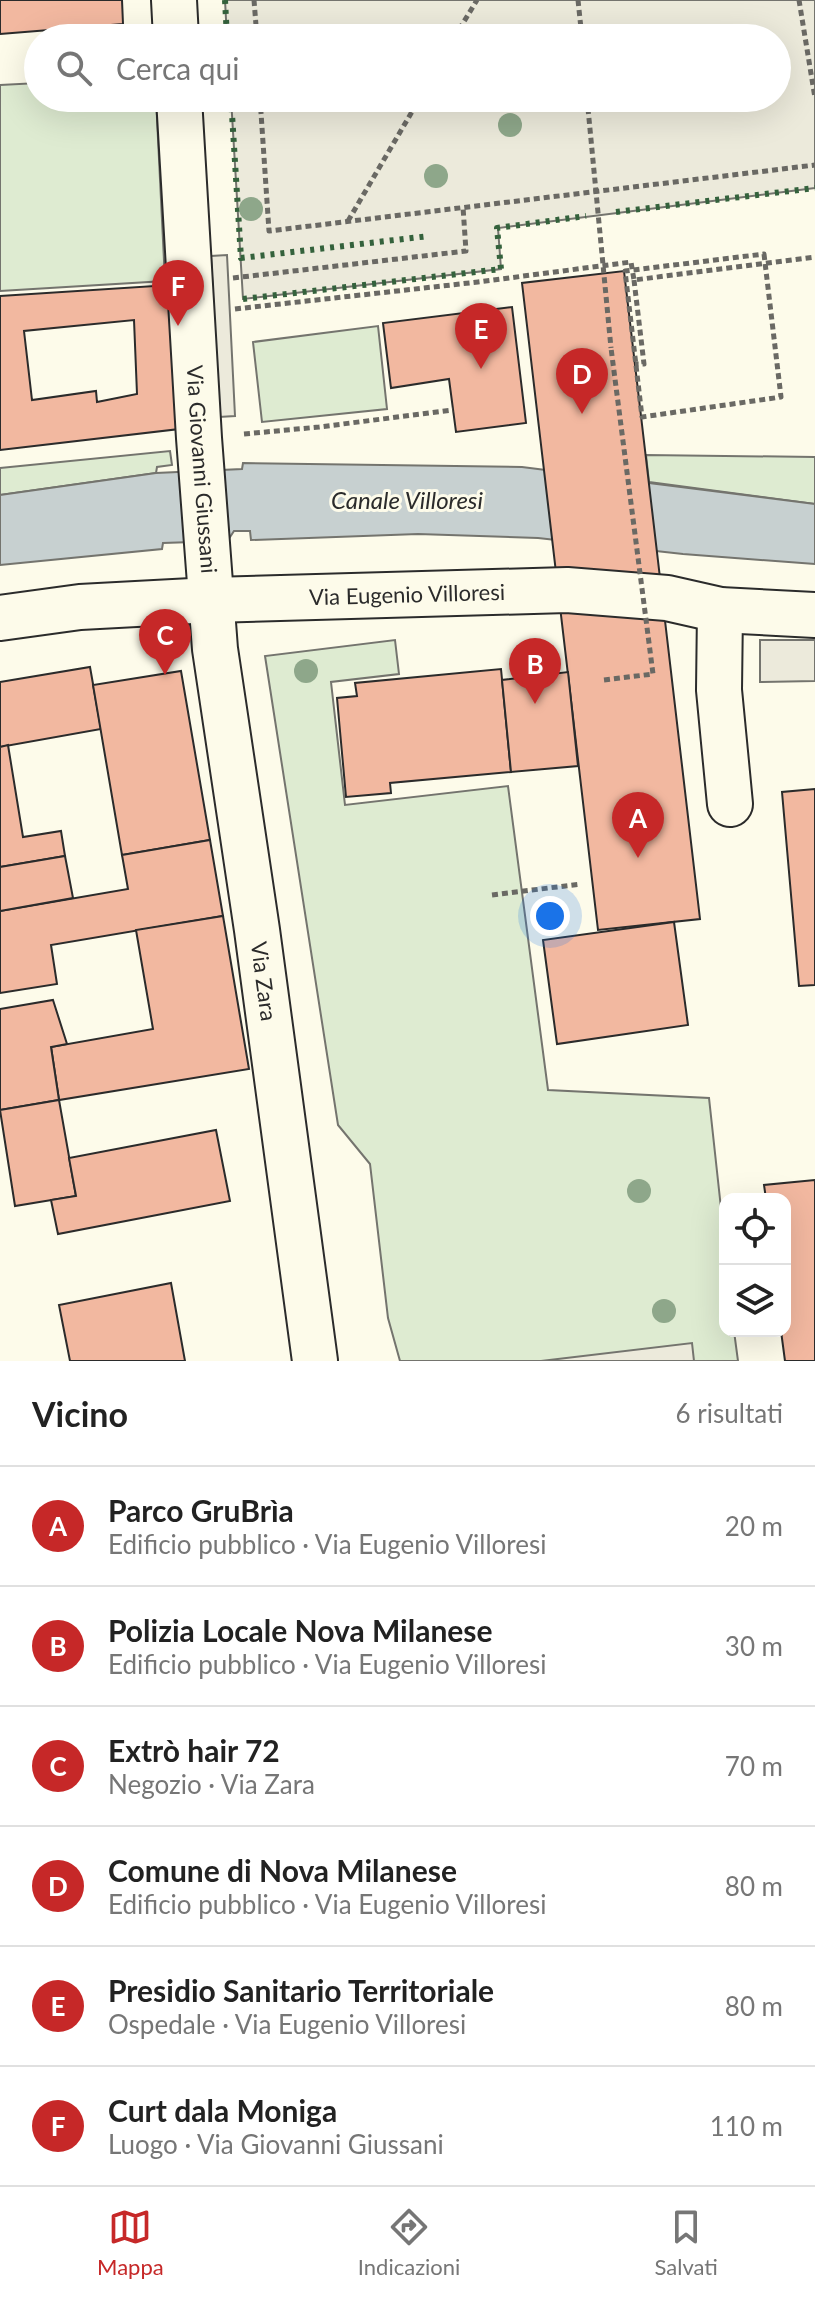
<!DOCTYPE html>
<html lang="it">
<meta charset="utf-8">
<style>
body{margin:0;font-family:Lato,sans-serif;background:#f6f6f6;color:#222}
.controls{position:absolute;right:24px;bottom:24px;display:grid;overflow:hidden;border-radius:16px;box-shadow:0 8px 32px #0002}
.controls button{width:72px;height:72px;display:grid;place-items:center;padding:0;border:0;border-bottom:2px solid #e0e0e0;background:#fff;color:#222;font:40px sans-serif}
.you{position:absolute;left:550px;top:916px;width:28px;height:28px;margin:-20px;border:6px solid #fff;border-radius:50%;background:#1a73e8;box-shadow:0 0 0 12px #1a73e833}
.badge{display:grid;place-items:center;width:52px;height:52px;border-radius:50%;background:#c62828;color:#fff;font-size:26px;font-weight:700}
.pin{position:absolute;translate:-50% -66px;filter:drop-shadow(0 2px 4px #0008)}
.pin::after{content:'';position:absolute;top:42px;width:28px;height:24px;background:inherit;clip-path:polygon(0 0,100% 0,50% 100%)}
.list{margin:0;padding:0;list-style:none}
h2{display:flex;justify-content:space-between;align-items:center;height:104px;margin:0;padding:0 32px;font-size:34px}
h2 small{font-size:26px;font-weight:400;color:#767676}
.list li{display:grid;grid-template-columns:52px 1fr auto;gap:24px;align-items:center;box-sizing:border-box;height:120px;padding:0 32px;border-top:2px solid #e0e0e0}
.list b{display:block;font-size:30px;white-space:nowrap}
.list p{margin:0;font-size:26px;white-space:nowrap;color:#767676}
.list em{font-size:26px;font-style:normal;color:#767676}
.icon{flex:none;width:44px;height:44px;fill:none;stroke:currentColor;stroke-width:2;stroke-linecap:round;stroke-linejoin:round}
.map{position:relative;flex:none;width:815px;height:1361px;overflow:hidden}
.search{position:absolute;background:#fff;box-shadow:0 8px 32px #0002;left:24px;right:24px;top:24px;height:88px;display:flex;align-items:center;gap:20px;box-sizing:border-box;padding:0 28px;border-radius:44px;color:#767676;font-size:30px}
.sheet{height:824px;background:#fff}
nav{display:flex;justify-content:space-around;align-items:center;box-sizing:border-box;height:112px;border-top:2px solid #e0e0e0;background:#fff;font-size:22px;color:#767676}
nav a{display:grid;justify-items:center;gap:4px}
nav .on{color:#c62828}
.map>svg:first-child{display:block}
</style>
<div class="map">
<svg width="815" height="1361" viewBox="0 0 815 1361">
<rect width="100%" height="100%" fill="#fdfbea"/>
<!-- green -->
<g fill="#deebd1" stroke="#74746e" stroke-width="2">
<path d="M 38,83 L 38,98 L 156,98 L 165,281 L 0,291 L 0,85 Z"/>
<path d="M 378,326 L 387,409 L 262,422 L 253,342 Z"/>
<path d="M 170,451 L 172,465 L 157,467 L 156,473 L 0,495 L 0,468 Z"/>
<path d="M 646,455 L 815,457 L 815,504 L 649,482 Z"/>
<path d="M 395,640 L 399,674 L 331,682 L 345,805 L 508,786 L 548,1090 L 709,1098 L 725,1245 L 725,1331 L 734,1331 L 738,1361 L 400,1361 L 388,1318 L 370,1164 L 338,1125 L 265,656 Z"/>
</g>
<!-- parking -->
<g fill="#eceadb" stroke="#74746e" stroke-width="2">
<path d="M 225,0 L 815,0 L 815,188 L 498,228 L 501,269 L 243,299 L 231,98 L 777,98 L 777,38 L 227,38 Z"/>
<path d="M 227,255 L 235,416 L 219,417 L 211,256 Z"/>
<path d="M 760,640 L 815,640 L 815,681 L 760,682 Z"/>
<path d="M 692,1343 L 694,1361 L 541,1361 Z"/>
</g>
<!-- water -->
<path fill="#c7d0d0" stroke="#74746e" stroke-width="2" d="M 243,463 L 522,467 L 815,504 L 815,564 L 683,554 L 538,538 L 418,534 L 251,540 L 250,531 L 234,531 L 228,540 L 223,541 L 163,543 L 162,549 L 0,565 L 0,495 L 156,473 L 242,469 Z"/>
<!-- building -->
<g fill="#f2b8a0" stroke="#2b2b2b" stroke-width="2" fill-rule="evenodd">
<path d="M 0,0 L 122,0 L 123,24 L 0,34 Z"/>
<path d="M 624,271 L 700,919 L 598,930 L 522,283 Z"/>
<path d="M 170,285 L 179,429 L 0,450 L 0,296 ZM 134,320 L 137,394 L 97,402 L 96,391 L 32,400 L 24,331 Z"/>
<path d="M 512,307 L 526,423 L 456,432 L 449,379 L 391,388 L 383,323 Z"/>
<path d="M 90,667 L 101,729 L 0,747 L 0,682 Z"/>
<path d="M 501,669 L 511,772 L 390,783 L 391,793 L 346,797 L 337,698 L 357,696 L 355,683 Z"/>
<path d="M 181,671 L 210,840 L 122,855 L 93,685 Z"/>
<path d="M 568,672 L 578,766 L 511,772 L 502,680 Z"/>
<path d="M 8,745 L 23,837 L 61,831 L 65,856 L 0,867 L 0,747 Z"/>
<path d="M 815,789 L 815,985 L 799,986 L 782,792 Z"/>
<path d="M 210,840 L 223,916 L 51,945 L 57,984 L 0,993 L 0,911 L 128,889 L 122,855 Z"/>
<path d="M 65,856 L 73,898 L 0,911 L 0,867 Z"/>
<path d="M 223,916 L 249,1069 L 59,1100 L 51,1047 L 153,1029 L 136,930 Z"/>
<path d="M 674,922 L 688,1025 L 557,1044 L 543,940 Z"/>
<path d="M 53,1000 L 67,1044 L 51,1047 L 59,1100 L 0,1110 L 0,1009 Z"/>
<path d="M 59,1100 L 76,1196 L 15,1206 L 0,1110 Z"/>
<path d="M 216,1130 L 230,1201 L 58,1234 L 51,1200 L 76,1196 L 69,1158 Z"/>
<path d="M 815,1180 L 815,1361 L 785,1361 L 781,1331 L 785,1331 L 785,1199 L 766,1199 L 764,1185 Z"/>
<path d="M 171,1283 L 185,1361 L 70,1361 L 59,1305 Z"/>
</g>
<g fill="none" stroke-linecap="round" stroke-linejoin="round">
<!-- minor casing -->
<g stroke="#2b2b2b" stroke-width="48">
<g id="minor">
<path d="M 174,0 L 176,38"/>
<path id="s1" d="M 179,98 L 199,438 L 215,649 L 257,930 L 315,1361"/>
<path d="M 720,610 L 719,690 L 730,804"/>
<path id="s2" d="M 0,618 L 80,607 L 211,600 L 567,590 L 667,598 L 720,610 L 815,615"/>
</g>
</g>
<!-- path -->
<g stroke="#6a6964" stroke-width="5" stroke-dasharray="6 4" stroke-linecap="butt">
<path d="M 254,0 L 257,38"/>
<path d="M 578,0 L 582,38"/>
<path d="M 799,0 L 815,98"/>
<path d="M 454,38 L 477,0"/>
<path d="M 260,98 L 269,231 L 815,165"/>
<path d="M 587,98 L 611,348"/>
<path d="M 348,221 L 420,98"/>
<path d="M 764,254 L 781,397 L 642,417 L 625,271 Z"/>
<path d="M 233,278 L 466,251 L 463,207"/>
<path d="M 634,280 L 644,364 L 635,364"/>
<path d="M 235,309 L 478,282 L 631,262 L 634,280 L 815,257"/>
<path d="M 244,434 L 319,427 L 453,410"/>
<path d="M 492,895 L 581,884"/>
</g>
<!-- minor -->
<use href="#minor" stroke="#fdfbea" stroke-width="44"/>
<!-- path-bridge -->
<path stroke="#6a6964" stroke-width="5" stroke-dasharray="6 4" stroke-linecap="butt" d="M 604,680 L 653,674 L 611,348"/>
<!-- hedge -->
<g stroke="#34623c" stroke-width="6" stroke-dasharray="4 6" stroke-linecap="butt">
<path d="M 225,0 L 227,38"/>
<path d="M 231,98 L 241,258 L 429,236"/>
<path d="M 616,212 L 815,188"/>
<path d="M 243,299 L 501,269 L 497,228 L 586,216"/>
</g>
</g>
<!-- trees -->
<g fill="#8ea78a">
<circle cx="510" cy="125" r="12"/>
<circle cx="436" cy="176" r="12"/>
<circle cx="251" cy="209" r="12"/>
<circle cx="306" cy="671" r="12"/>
<circle cx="639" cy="1191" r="12"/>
<circle cx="664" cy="1311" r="12"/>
</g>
<g text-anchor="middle" stroke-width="6" stroke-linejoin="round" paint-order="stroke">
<!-- street labels -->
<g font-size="22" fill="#2b2b2b" stroke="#fdfbea">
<text dy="8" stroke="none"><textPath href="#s1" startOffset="372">Via Giovanni Giussani</textPath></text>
<text dy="8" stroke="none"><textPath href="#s2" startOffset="408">Via Eugenio Villoresi</textPath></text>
<text dy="8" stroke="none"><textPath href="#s1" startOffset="888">Via Zara</textPath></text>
</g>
<!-- water labels -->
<g font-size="24" font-style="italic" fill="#2b2b2b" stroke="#fdfbea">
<text x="407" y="509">Canale Villoresi</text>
</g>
</g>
</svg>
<div class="controls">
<button><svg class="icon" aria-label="locate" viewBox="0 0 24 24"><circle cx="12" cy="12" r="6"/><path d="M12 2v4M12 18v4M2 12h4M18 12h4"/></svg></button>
<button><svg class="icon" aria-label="layers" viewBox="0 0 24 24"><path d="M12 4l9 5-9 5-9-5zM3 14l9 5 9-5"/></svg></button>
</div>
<div class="you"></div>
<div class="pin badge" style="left:638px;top:858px">A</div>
<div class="pin badge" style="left:535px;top:704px">B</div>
<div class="pin badge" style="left:165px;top:675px">C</div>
<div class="pin badge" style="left:582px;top:414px">D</div>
<div class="pin badge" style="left:481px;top:369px">E</div>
<div class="pin badge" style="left:178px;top:326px">F</div>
<div class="search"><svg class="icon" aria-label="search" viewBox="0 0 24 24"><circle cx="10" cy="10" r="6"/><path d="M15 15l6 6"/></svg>Cerca qui</div>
</div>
<section class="sheet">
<h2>Vicino<small>6 risultati</small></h2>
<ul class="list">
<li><span class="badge">A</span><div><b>Parco GruBrìa</b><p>Edificio pubblico · Via Eugenio Villoresi</p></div><em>20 m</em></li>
<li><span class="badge">B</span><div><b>Polizia Locale Nova Milanese</b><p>Edificio pubblico · Via Eugenio Villoresi</p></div><em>30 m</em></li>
<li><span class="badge">C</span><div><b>Extrò hair 72</b><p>Negozio · Via Zara</p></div><em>70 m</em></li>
<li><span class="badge">D</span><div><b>Comune di Nova Milanese</b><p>Edificio pubblico · Via Eugenio Villoresi</p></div><em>80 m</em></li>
<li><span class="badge">E</span><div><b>Presidio Sanitario Territoriale</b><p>Ospedale · Via Eugenio Villoresi</p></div><em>80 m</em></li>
<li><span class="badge">F</span><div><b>Curt dala Moniga</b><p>Luogo · Via Giovanni Giussani</p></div><em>110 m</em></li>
</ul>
</section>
<nav>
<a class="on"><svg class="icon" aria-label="map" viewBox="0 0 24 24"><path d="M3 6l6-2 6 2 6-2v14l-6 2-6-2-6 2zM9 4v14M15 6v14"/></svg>Mappa</a>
<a><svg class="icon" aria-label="directions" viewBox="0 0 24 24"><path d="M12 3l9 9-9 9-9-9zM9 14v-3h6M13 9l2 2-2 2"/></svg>Indicazioni</a>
<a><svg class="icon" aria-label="saved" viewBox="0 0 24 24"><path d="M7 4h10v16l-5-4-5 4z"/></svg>Salvati</a>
</nav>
